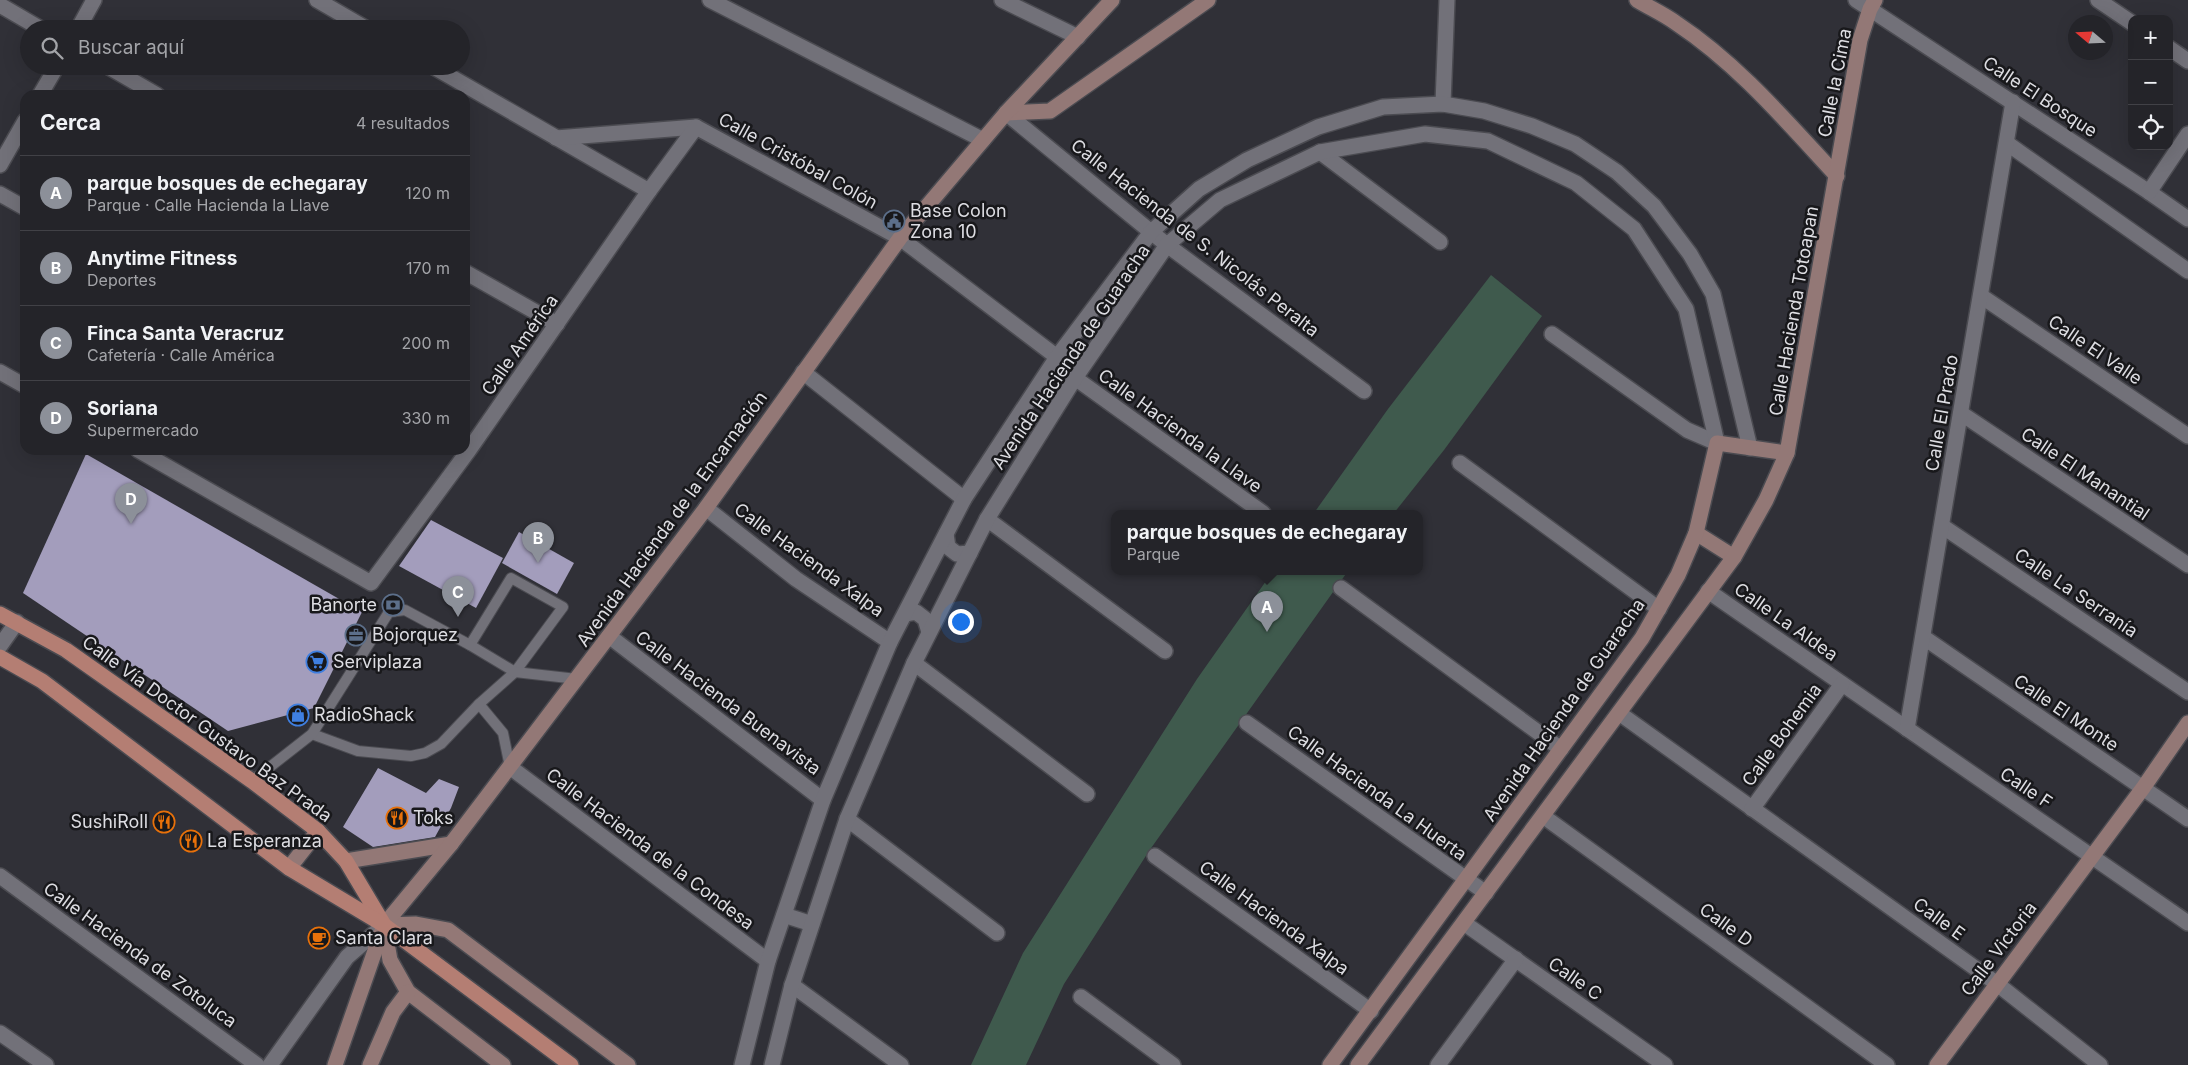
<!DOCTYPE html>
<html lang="es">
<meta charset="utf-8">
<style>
body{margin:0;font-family:Inter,sans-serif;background:#303035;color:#f1f3f6}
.controls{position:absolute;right:15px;top:15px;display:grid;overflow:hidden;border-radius:10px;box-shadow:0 5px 20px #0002}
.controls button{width:45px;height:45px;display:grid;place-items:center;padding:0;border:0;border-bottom:1px solid #414146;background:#242429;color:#f1f3f6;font:25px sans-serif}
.compass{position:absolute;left:2068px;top:15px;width:45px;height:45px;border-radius:50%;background:#242429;box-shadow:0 5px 20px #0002;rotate:289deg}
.you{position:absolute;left:960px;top:621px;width:18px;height:18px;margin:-12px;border:4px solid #fff;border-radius:50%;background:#1a73e8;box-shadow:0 0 0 8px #1a73e833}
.badge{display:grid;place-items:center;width:32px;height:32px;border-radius:50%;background:#8c9099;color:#fff;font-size:16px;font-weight:700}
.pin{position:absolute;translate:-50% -41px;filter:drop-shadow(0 1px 2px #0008)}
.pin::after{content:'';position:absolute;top:26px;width:18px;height:15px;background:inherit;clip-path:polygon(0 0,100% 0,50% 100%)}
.popup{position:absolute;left:1111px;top:510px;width:312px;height:65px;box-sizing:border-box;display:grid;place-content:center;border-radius:10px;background:#242429;filter:drop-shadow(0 1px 4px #0005);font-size:16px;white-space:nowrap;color:#a3a4a8}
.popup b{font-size:19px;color:#f1f3f6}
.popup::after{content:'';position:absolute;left:50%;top:100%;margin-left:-10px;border:10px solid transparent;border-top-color:#242429}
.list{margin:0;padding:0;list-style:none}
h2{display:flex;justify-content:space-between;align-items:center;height:65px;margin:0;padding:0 20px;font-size:21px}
h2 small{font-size:16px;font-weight:400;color:#a3a4a8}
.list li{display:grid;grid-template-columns:32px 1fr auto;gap:15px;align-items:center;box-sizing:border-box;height:75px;padding:0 20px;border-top:1px solid #414146}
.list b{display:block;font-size:19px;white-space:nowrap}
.list p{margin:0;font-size:16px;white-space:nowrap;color:#a3a4a8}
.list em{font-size:16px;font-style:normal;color:#a3a4a8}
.icon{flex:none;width:28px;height:28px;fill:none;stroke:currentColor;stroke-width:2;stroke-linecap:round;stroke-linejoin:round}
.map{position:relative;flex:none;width:2188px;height:1065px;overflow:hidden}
.search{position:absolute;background:#242429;box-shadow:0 5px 20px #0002;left:20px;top:20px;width:450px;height:55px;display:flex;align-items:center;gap:12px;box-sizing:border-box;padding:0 18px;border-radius:28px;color:#a3a4a8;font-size:19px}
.panel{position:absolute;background:#242429;box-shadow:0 5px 20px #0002;left:20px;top:90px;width:450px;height:365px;border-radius:15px}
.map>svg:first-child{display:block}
</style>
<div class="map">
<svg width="2188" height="1065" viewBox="0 0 2188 1065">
<rect width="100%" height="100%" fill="#303037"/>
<!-- green -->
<g fill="#3f5a4d">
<path d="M 1491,275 L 1542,316 L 1444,450 L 1394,513 L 1314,513 L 1388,409 Z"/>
<path d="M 1273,571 L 1348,571 L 1149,851 L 1064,984 L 1026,1065 L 971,1065 L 1023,953 L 1197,679 Z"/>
</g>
<!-- building -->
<g fill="#a39dbc">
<path d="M 86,454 L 362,612 L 314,708 L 228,731 L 23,593 Z"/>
<path d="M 431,520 L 503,558 L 476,608 L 399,566 Z"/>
<path d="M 519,532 L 574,563 L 557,594 L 502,563 Z"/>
<path d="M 378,768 L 426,793 L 439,779 L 459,787 L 451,808 L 435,837 L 373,847 L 343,827 Z"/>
</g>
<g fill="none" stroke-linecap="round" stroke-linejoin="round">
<!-- lane casing -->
<g stroke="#4b4b51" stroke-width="12">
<g id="lane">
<path d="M 479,704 L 503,733 L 510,767"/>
<path d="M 312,734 L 358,751 L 411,756 L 425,753 L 441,744 L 479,704 L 515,672 L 563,607 L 511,578 L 470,645"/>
<path d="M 252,781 L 312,734 L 389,612 L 405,610 L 470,645 L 515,672 L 577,679"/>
</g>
</g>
<!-- street casing -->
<g stroke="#4b4b51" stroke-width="18">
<g id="street">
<path d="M 317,0 L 367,29"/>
<path d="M 710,0 L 983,140"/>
<path d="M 1002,0 L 1078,37"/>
<path d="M 1856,0 L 2149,192 L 2188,219"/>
<path d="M 2098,0 L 2132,23"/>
<path d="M 0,5 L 41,29"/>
<path d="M 78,29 L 94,0"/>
<path d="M 2169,48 L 2188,61"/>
<path d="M 107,66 L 157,95"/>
<path d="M 432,66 L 649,191"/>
<path d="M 40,95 L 57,66"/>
<path d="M 1443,104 L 1447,0"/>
<path d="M 1006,113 L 1167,245 L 1364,391"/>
<path d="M 556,138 L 696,127 L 900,238 L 1057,357"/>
<path d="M 2008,144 L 2188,271"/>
<path d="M 1320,152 L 1440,242"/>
<path d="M 0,165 L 25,121"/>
<path d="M 2149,192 L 2188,134"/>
<path d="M 0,194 L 25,208"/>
<path d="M 465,272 L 557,324"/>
<path d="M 1981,296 L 2188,436"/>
<path d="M 1552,334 L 1687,430 L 1717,443"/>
<path d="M 0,372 L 25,386"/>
<path d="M 803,372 L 964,499"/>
<path d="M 1075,378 L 1263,513"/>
<path d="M 1962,414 L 2188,565"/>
<path d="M 138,450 L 371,583 L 469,450 L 649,191 L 696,127"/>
<path d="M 1460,463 L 1659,609"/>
<path d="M 706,508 L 796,579 L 890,642"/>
<path d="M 987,519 L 1165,651"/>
<path d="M 1942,526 L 2188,692"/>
<path d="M 946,534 L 948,547 L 957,554 L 970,553"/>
<path d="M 1341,588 L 1561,749"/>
<path d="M 1708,591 L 2188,923"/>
<path d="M 905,614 L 916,612 L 925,619 L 929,632"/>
<path d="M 609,636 L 823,800"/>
<path d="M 1923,637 L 2188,819"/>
<path d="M 0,646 L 17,622"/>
<path d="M 914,663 L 1087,794"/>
<path d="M 1619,713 L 1996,983 L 2100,1065"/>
<path d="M 1247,723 L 1486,893"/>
<path d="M 1907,729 L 2013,102"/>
<path d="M 510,767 L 768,961"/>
<path d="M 1752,809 L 1842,684"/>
<path d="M 1543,816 L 1887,1065"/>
<path d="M 847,819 L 997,933"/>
<path d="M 1155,856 L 1371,1011"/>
<path d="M 0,876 L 257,1065"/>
<path d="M 784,915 L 812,924"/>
<path d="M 1464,923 L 1665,1065"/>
<path d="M 792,985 L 901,1065"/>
<path d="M 1081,997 L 1173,1065"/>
<path d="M 0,1033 L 46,1065"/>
<path d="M 270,1065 L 347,957 L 384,925"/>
<path d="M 742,1065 L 768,961 L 823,800 L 890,642 L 964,499 L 1057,357 L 1151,232 L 1199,189 L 1247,160 L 1318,127 L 1383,107 L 1443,104 L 1484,111 L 1532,126 L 1575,144 L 1617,172 L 1654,206 L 1690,254 L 1713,294 L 1750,448"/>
<path d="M 772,1065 L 792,985 L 847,819 L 914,663 L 987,519 L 1075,378 L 1167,245 L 1220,200 L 1320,152 L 1425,134 L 1488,141 L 1576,183 L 1634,229 L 1686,309 L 1717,443"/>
<path d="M 1438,1065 L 1516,959"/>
</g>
</g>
<!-- secondary casing -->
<g stroke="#4b4b51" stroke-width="18">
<g id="secondary">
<path d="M 1637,0 C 1650,8 1664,14 1676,23 C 1738,64 1787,122 1837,176"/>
<path d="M 1006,113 L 1050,111 L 1208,0"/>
<path d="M 1696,533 L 1734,557"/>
<path d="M 346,861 L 451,844"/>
<path d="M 289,868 L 318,831"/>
<path d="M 384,925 L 416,924 L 448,930 L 628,1065"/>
<path d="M 384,926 L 390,960 L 408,992 L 503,1065"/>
<path d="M 335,1065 L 384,925 L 451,844 L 706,508 L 900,238 L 1006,113 L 1112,0"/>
<path d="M 370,1065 L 393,1012 L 408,992"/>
<path d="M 1330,1065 L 1642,638 L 1678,575 L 1696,533 L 1717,443 L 1787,453"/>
<path d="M 1358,1065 L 1734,557 L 1766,500 L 1787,453 L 1860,40 L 1870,9 L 1875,0"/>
<path d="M 1937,1065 L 2143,788 L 2188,723"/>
</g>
</g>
<!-- primary casing -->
<g stroke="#4b4b51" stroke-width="18">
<g id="primary">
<path d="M 0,614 L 66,650 L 252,781 L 318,831 L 346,861 L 383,923"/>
<path d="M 0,657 L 42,681 L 289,868 L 384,925 L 571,1065"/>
</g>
</g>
<!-- lane -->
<use href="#lane" stroke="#727179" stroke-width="10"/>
<!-- street -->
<use href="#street" stroke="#727179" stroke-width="15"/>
<!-- secondary -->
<use href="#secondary" stroke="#937876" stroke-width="15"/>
<!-- primary -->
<use href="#primary" stroke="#b47e73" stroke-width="15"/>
</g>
<!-- icons -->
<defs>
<g id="civic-ring" transform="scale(1.125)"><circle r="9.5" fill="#18181b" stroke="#5c6f8a" stroke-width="1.5"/><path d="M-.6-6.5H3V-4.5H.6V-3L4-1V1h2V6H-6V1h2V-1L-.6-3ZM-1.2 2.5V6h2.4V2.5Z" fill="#5c6f8a"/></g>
<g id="bank-ring" transform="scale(1.125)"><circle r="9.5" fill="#18181b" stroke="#5c6f8a" stroke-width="1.5"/><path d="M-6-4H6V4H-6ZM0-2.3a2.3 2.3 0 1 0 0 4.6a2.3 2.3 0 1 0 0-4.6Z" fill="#5c6f8a"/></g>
<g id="office-ring" transform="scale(1.125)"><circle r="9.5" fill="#18181b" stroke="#5c6f8a" stroke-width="1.5"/><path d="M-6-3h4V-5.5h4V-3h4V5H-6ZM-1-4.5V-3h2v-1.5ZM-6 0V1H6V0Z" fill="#5c6f8a"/></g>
<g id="supermarket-ring" transform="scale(1.125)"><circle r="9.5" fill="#18181b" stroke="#3f7fe0" stroke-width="1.5"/><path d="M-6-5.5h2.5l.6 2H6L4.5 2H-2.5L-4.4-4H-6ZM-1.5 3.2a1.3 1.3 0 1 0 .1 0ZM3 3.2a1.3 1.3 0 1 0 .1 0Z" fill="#3f7fe0"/></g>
<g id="shop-ring" transform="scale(1.125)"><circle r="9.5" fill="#18181b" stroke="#3f7fe0" stroke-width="1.5"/><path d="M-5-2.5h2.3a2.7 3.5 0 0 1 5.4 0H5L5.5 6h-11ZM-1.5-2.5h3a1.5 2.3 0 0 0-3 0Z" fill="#3f7fe0"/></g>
<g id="restaurant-ring" transform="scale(1.125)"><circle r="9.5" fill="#18181b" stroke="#e8710a" stroke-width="1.5"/><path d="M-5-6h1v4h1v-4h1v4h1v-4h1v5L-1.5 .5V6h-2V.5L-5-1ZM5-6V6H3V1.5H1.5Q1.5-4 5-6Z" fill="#e8710a"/></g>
<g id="cafe-ring" transform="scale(1.125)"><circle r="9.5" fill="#18181b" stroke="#e8710a" stroke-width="1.5"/><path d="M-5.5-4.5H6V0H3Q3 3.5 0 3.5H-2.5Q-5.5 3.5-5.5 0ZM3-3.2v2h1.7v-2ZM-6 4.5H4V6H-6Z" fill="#e8710a"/></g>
</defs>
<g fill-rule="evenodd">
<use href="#civic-ring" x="894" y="221"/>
<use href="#bank-ring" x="393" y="605"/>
<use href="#office-ring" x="356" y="635"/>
<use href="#supermarket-ring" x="317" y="662"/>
<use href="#shop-ring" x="298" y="715"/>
<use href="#restaurant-ring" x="397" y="818"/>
<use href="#restaurant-ring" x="164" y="822"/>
<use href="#restaurant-ring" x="191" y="841"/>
<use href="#cafe-ring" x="319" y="938"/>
</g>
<g text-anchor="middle" stroke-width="5" stroke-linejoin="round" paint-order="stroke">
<!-- street labels -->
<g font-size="18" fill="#dddde2" stroke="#18181b">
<text transform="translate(1835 83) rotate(-79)" y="6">Calle la Cima</text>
<text transform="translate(2040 97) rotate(33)" y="6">Calle El Bosque</text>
<text transform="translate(798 161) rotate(29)" y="6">Calle Cristóbal Colón</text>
<text transform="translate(1195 238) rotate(38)" y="6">Calle Hacienda de S. Nicolás Peralta</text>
<text transform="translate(1794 311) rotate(-80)" y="6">Calle Hacienda Totoapan</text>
<text transform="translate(520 345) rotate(-55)" y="6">Calle América</text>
<text transform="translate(2095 350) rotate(34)" y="6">Calle El Valle</text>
<text transform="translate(1071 357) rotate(-56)" y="6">Avenida Hacienda de Guaracha</text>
<text transform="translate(1942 413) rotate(-80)" y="6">Calle El Prado</text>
<text transform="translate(1180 431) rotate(36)" y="6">Calle Hacienda la Llave</text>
<text transform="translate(2085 474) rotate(34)" y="6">Calle El Manantial</text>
<text transform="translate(672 519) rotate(-54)" y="6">Avenida Hacienda de la Encarnación</text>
<text transform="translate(809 560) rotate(36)" y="6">Calle Hacienda Xalpa</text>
<text transform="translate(2076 593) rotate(34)" y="6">Calle La Serranía</text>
<text transform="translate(1786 622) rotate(35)" y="6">Calle La Aldea</text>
<text transform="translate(728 703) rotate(37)" y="6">Calle Hacienda Buenavista</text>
<text transform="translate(1564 710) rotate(-55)" y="6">Avenida Hacienda de Guaracha</text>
<text transform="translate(2066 713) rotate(34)" y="6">Calle El Monte</text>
<text transform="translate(207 729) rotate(36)" y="6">Calle Vía Doctor Gustavo Baz Prada</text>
<text transform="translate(1782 735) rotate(-54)" y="6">Calle Bohemia</text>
<text transform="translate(2026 788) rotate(34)" y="6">Calle F</text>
<text transform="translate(1377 793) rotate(36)" y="6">Calle Hacienda La Huerta</text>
<text transform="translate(650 849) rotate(37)" y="6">Calle Hacienda de la Condesa</text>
<text transform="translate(1274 918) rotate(36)" y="6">Calle Hacienda Xalpa</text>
<text transform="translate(1939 919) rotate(36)" y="6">Calle E</text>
<text transform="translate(1726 925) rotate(36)" y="6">Calle D</text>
<text transform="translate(1999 949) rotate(-53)" y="6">Calle Victoria</text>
<text transform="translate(140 955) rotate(36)" y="6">Calle Hacienda de Zotoluca</text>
<text transform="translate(1575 979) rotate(35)" y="6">Calle C</text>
</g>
<!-- poi labels -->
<g font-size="18" fill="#dddde2" stroke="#18181b" text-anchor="start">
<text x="910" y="217">Base Colon<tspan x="910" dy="21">Zona 10</tspan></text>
<text x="377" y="611" text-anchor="end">Banorte</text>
<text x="372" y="641">Bojorquez</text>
<text x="333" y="668">Serviplaza</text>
<text x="314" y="721">RadioShack</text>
<text x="413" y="824">Toks</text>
<text x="148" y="828" text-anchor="end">SushiRoll</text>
<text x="207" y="847">La Esperanza</text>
<text x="335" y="944">Santa Clara</text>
</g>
</g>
</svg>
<div class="controls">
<button>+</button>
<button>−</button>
<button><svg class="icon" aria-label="locate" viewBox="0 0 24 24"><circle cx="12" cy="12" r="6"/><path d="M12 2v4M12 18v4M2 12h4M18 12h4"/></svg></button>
</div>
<svg class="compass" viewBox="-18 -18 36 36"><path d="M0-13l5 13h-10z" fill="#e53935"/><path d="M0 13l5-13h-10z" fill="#a3a4a8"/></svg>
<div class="you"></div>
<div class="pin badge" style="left:1267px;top:632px">A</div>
<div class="popup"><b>parque bosques de echegaray</b>Parque</div>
<div class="pin badge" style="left:538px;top:563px">B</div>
<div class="pin badge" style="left:458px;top:617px">C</div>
<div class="pin badge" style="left:131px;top:524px">D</div>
<div class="search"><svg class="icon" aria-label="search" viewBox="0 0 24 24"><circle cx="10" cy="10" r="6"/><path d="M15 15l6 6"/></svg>Buscar aquí</div>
<section class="panel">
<h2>Cerca<small>4 resultados</small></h2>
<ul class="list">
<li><span class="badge">A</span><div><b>parque bosques de echegaray</b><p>Parque · Calle Hacienda la Llave</p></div><em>120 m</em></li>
<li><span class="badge">B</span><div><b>Anytime Fitness</b><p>Deportes</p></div><em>170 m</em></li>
<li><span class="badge">C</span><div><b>Finca Santa Veracruz</b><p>Cafetería · Calle América</p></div><em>200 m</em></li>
<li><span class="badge">D</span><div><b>Soriana</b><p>Supermercado</p></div><em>330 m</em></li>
</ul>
</section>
</div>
